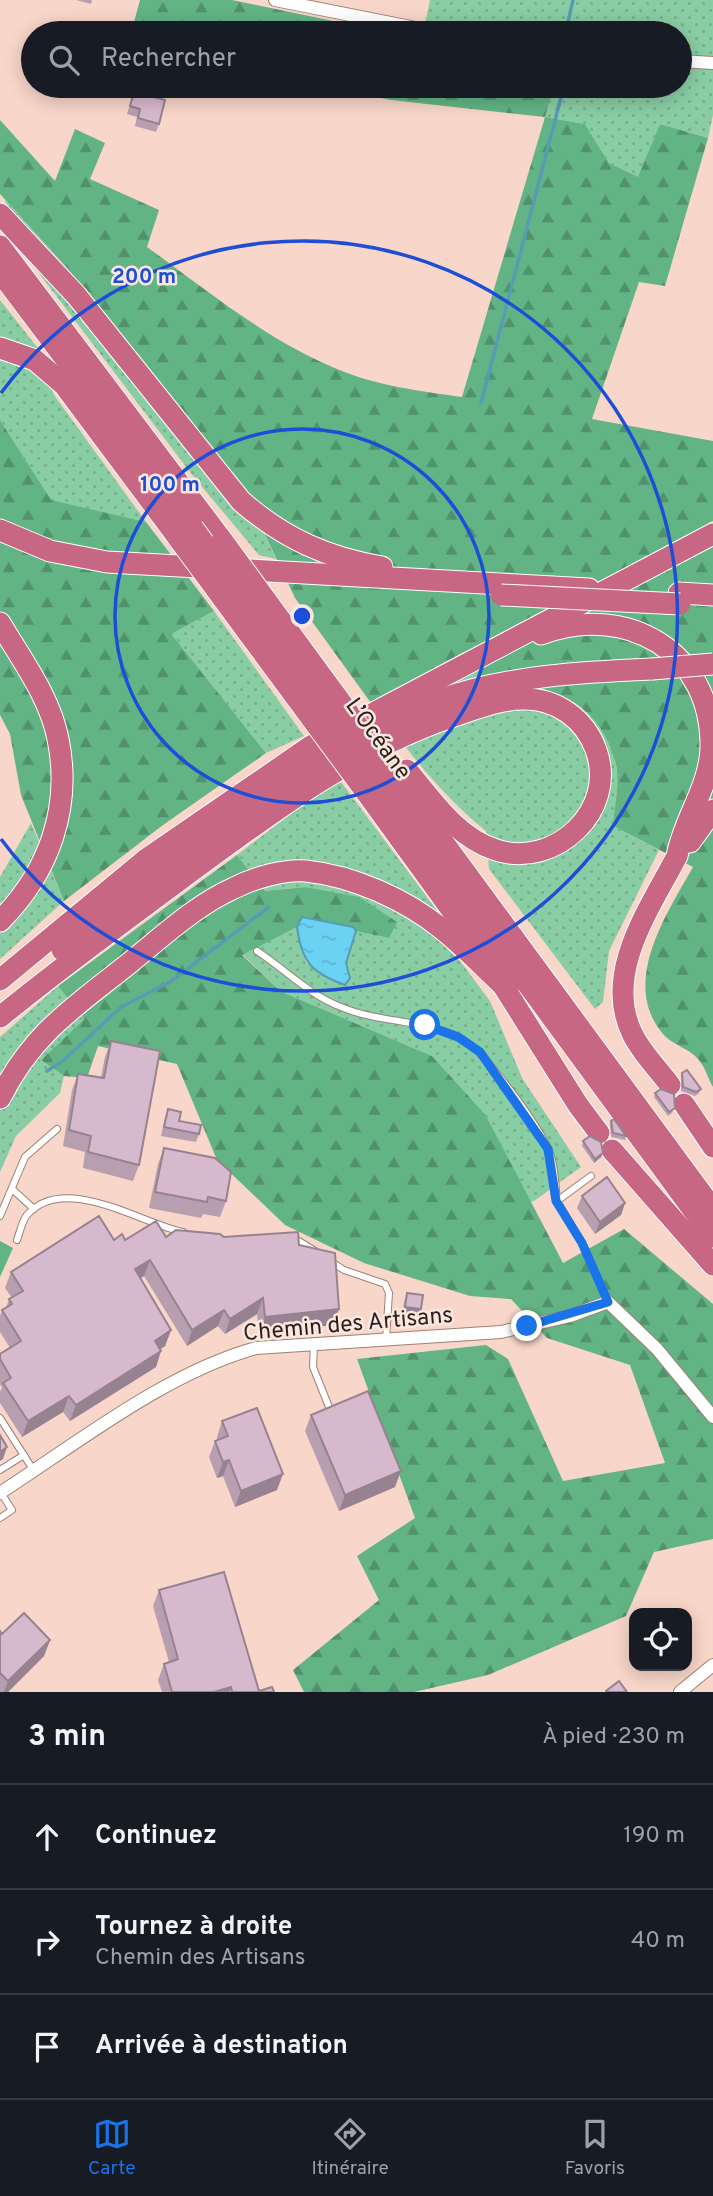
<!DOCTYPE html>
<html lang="fr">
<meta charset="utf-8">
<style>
body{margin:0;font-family:Overpass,sans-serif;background:#20242c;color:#f1f3f6}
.controls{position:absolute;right:21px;bottom:21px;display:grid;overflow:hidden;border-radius:14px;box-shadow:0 4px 18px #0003}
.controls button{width:63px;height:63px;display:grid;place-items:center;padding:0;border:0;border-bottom:2px solid #363941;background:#171b24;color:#f1f3f6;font:35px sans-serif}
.stop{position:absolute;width:21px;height:21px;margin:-16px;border:5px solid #1a73e8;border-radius:50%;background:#fff}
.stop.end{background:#1a73e8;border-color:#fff;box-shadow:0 2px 7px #0008}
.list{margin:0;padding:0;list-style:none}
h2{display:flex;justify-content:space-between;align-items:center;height:91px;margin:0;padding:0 28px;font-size:30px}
h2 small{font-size:23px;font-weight:400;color:#9ea1a6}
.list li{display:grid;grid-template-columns:46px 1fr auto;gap:21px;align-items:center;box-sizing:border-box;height:105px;padding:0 28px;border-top:2px solid #363941}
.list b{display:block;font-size:26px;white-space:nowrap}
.list p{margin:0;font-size:23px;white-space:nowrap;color:#9ea1a6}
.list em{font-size:23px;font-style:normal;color:#9ea1a6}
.icon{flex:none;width:38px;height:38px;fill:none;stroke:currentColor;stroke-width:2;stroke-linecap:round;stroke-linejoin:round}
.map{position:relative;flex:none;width:713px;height:1692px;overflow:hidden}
.search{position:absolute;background:#171b24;box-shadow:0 4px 18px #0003;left:21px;right:21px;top:21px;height:77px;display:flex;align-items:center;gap:18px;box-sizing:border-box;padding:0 24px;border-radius:38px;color:#9ea1a6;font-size:26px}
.sheet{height:406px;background:#171b24}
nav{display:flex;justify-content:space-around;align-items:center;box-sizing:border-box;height:98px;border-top:2px solid #363941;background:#171b24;font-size:19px;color:#9ea1a6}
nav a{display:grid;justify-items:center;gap:4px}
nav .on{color:#1a73e8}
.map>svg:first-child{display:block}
</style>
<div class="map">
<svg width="713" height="1692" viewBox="0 0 713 1692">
<defs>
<pattern id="grass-dots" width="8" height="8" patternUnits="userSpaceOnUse" patternTransform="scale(1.75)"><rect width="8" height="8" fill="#89cda4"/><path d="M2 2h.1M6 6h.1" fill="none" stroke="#76b08d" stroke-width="1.8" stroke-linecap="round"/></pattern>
<pattern id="forest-firs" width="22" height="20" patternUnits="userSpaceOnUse" patternTransform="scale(1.75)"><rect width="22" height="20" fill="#62b485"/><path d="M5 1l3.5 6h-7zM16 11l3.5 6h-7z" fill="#51926c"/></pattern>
<pattern id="water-ripples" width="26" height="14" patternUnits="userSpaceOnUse" patternTransform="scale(1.75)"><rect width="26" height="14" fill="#6bd2f4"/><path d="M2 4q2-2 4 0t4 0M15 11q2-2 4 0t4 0" fill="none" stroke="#5db4d1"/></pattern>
</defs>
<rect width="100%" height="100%" fill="#f8d6c9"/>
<!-- grass -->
<g fill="url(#grass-dots)">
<path d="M 430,0 L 713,0 L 713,115 L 708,138 L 660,124 L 639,178 L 609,163 L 585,124 L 545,117 L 554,86 L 680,86 L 680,33 L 423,33 Z"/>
<path d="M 5,200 L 68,269 L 241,484 L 276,559 L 259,555 L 193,476 L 13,239 Z"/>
<path d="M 0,300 L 37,347 L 54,395 L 146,522 L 51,501 L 0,420 Z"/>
<path d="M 214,611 L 304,736 L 266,753 L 170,634 Z"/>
<path d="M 465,652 L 482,676 C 543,688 595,691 615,761 C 621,779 614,807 613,826 L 659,850 L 609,951 L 603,1002 L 595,1009 L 489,869 L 486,831 C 440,794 407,749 371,703 Z"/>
<path d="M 338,778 L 439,913 L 436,938 L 460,961 L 490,1001 L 522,1078 L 581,1167 L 534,1201 L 529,1202 L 485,1114 L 432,1056 L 280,991 L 242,954 L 297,927 L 306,963 L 350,978 L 346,963 L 356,931 L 389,938 L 305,887 L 265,891 L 237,855 Z"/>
<path d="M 31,823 L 64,901 L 0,959 L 0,877 Z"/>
<path d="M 58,986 L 84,1019 L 41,1060 L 64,1076 L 60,1093 L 16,1136 L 0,1172 L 0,1037 Z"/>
</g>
<!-- forest -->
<g fill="url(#forest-firs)">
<path d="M 140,0 L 232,0 L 391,33 L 131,33 Z"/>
<path d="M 322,86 L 554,86 L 545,117 L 585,124 L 609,163 L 638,177 L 660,124 L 708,138 L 665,286 L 639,282 L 592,419 L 713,441 L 713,521 L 708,523 L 713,525 L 713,1087 C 708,1079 705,1066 698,1059 C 689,1048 672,1045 663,1034 C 620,983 666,915 693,867 L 613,826 C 614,807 621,779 615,761 C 595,691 543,688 482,676 L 464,652 L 371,703 L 295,598 L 241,484 L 68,269 L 0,194 L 0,120 L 55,181 L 75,129 L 105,143 L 90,179 L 159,210 L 147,247 C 208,291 267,340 337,369 C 377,386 420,391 462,397 L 545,117 L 391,100 Z"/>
<path d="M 0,420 L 51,500 L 146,522 L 214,611 L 171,634 L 266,753 L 163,825 L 64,901 L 21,795 L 10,734 L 0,715 Z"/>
<path d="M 237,855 L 265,891 L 305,887 L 359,897 L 397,922 L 389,938 L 356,931 L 353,927 L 303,917 L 297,927 L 242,955 L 280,991 L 432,1056 L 485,1114 L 563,1263 L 624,1229 L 713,1304 L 713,1539 L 654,1552 L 626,1616 L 488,1675 L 414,1692 L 304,1692 L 293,1670 L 379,1600 L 357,1556 L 415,1518 L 357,1359 L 486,1345 L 508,1359 L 563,1481 L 665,1463 L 630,1365 L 547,1338 L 511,1299 L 470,1296 L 364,1263 L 285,1225 L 217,1160 L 177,1064 L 98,1046 L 87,1078 L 64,1076 L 41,1060 L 84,1019 L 58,986 Z"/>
<path d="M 0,1241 L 13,1248 L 0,1277 Z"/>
</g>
<!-- water -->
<path fill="url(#water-ripples)" stroke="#589cb3" stroke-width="2" d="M 302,917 L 353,927 L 356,931 L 346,963 L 350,978 L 345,985 C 312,973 302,963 297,927 Z"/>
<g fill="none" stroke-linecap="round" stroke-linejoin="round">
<!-- stream -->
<g stroke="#589cb3" stroke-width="3.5">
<path d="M 568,22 L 573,0"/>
<path d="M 481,403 L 564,86"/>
<path d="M 47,1071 L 64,1060 L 121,1007 L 170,982 L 269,907"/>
</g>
<!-- service casing -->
<g stroke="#9f8074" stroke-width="8">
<g id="service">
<path d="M 257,951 C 286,970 309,995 341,1007 C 379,1023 421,1019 459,1037 C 484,1049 535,1122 548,1148 C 555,1164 555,1184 557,1201"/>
<path d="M 591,1176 L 557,1201 L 582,1243 L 608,1302"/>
<path d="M 12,1189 L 34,1209"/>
<path d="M 0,1216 L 25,1157 L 57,1129"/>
<path d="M 294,1238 L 315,1251"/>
<path d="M 17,1240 C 20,1232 22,1221 27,1215 C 64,1172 142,1224 183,1232"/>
<path d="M 330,1261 L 344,1270 L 385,1284 L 389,1293 L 386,1339"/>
<path d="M 314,1344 L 313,1367 L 329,1407"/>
<path d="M 0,1418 L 34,1471"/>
<path d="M 0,1470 L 24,1455"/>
<path d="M 0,1518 L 12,1510 L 1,1493"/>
</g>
</g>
<!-- minor casing -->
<g stroke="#9f8074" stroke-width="14">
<g id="minor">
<path d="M 275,0 L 441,33"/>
<path d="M 680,61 L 713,63"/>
<path d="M 0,1493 C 79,1442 166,1373 256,1348 L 501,1332 L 570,1316 L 608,1302 L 657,1349 L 713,1417"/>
<path d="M 680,1692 L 713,1665"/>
</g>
</g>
<!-- motorway casing -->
<g stroke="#fff" stroke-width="23">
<g id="motorway">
<path d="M 0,214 L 76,295 L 241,501 C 283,538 327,558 382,567"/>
<path d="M 0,246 L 222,540"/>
<path d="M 0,272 L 193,528"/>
<path d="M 0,348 L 35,360 L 64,385 L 176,535"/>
<path d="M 0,530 L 50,551 L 107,562 L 589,589"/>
<path d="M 679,593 L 713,595"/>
<path d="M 279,618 L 334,693"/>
<path d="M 0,623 C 21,659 50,697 58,739 C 72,808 49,872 0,921"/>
<path d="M 265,627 L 322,704"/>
<path d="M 249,634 L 306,711"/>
<path d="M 541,634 C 626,602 713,651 711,749 C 709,788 684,819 677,856 C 650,908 603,973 632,1033 C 640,1051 658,1069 670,1085"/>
<path d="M 377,779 L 713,1237"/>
<path d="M 399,782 L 713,1209"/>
<path d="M 366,792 L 480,949 L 578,1105 L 599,1133"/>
<path d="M 690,842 L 713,810"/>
<path d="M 62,950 C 150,878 240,810 338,753 C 372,733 405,713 442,699 C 508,676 582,672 652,669"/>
<path d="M 0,980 L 145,860 L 311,746 L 713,534"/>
<path d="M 0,1017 C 59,969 120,924 181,879 C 267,816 353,749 457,715 C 478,708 501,699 523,699 C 556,698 585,719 596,750 C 618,810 555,869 496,850 C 457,838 432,800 407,770"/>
<path d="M 0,1098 C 32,1034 73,1008 127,965 C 161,938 194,906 234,888 C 254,878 284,869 306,871 C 353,876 405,899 442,929 C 465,947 486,970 508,990"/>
<path d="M 684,1104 L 713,1147"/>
<path d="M 612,1150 L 713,1265"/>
</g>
</g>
<!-- service -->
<use href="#service" stroke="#fff" stroke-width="6"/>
<!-- minor -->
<use href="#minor" stroke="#fff" stroke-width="12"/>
<!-- motorway -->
<use href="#motorway" stroke="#c86783" stroke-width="21"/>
<!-- motorway-bridge casing -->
<g stroke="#fff" stroke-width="23" stroke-linecap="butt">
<g id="motorway-bridge">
<path d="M 193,528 L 265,627"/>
<path d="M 176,535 L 249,634"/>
<path d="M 222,540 L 279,618"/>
<path d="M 501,595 L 680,604"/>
<path d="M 652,669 L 713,664"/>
<path d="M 334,693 L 395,776"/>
<path d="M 322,704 L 377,779"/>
<path d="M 306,711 L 366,792"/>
</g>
</g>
<!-- motorway-bridge -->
<use href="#motorway-bridge" stroke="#c86783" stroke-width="21"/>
</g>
<!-- wall -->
<g fill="#b89fb0">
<path d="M 76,0 L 92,0 L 91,4 Z"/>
<path d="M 134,92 L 159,124 L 156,132 L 135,126 L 137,117 L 127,114 Z"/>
<path d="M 111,1041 L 139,1165 L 133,1181 L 83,1168 L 85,1152 L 63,1146 L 72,1090 L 78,1074 L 101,1077 L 105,1057 Z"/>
<path d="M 682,1073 L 701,1089 L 699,1093 L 695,1096 L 681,1091 L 681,1077 Z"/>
<path d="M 655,1093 L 673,1112 L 668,1116 L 654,1097 Z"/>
<path d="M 168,1109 L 179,1121 L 199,1134 L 196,1142 L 161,1136 L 165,1118 Z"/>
<path d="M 611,1121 L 626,1136 L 625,1140 L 611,1137 L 610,1125 Z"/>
<path d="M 583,1141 L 603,1153 L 601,1157 L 594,1163 L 582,1146 Z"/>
<path d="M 164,1148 L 226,1201 L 220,1217 L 203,1214 L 201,1218 L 149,1208 L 158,1164 Z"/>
<path d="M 582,1196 L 625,1203 L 621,1215 L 595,1234 L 577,1208 Z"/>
<path d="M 166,1237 L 224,1237 L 299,1245 L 334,1325 L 259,1333 L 257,1314 L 225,1334 L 218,1326 L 187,1346 L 144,1276 L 140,1278 L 171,1330 L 165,1346 L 160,1349 L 156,1367 L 70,1421 L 63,1412 L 22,1437 L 0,1403 L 0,1392 L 2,1387 L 0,1385 L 0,1354 L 10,1348 L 0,1332 L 0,1316 L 2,1310 L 6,1308 L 9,1299 L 12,1298 L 5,1288 L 11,1272 L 114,1240 L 125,1240 Z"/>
<path d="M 407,1293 L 418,1317 L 402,1315 L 404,1302 Z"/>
<path d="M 311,1415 L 395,1487 L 339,1511 L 305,1431 Z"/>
<path d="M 222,1421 L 277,1490 L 235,1507 L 223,1476 L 217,1478 L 209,1457 L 215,1441 L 217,1440 L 217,1437 Z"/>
<path d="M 159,1590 L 259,1691 L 274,1692 L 162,1692 L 158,1680 L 164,1664 L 169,1662 L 153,1606 Z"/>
<path d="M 0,1631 L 2,1634 L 50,1640 L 44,1656 L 8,1692 L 0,1692 Z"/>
</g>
<!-- shaded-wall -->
<g fill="#968290">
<path d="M 603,1153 L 601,1157 L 594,1163 L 595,1159 Z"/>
<path d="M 625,1203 L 621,1215 L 595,1234 L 600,1222 Z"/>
<path d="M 150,1260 L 144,1276 L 129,1285 L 135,1269 Z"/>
<path d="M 263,1298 L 257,1314 L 225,1334 L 230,1319 Z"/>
<path d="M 405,1307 L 421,1309 L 418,1317 L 402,1315 Z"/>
<path d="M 339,1309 L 334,1325 L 259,1333 L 265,1317 Z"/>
<path d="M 224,1310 L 218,1326 L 187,1346 L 192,1330 Z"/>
<path d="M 171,1330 L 165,1346 L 149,1357 L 155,1341 Z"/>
<path d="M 161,1351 L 156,1367 L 70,1421 L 76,1405 Z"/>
<path d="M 69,1396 L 63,1412 L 22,1437 L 28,1421 Z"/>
<path d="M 7,1447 L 3,1459 L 0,1461 L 0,1452 Z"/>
<path d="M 229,1460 L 223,1476 L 217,1478 L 223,1462 Z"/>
<path d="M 401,1471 L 395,1487 L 339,1511 L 345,1495 Z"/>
<path d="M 283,1474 L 277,1490 L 235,1507 L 241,1491 Z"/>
<path d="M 50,1640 L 44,1656 L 8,1692 L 4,1692 L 8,1681 Z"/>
<path d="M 231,1687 L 229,1692 L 214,1692 Z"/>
</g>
<!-- building -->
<g fill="#d6b9cd" stroke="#968290" stroke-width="2">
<path d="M 134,92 L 165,100 L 159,124 L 138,118 L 140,109 L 130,106 Z"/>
<path d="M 111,1041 L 160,1051 L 139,1165 L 88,1152 L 91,1136 L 69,1130 L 78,1074 L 104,1078 Z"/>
<path d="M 687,1070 L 701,1089 L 696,1092 L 683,1087 L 682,1073 Z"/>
<path d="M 661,1089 L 674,1094 L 675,1108 L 669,1112 L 655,1093 Z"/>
<path d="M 168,1109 L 181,1112 L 179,1121 L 201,1125 L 199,1134 L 164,1127 Z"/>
<path d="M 614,1119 L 626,1136 L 613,1133 L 611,1121 Z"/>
<path d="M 590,1136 L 601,1142 L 603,1153 L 595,1159 L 583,1141 Z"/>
<path d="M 164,1148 L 215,1158 L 231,1172 L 226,1201 L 208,1197 L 207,1202 L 155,1192 Z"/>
<path d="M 607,1177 L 625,1203 L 600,1222 L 582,1196 Z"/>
<path d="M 99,1216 L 114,1240 L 122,1234 L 125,1240 L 156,1221 L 166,1237 L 176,1230 L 220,1234 L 224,1237 L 298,1232 L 299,1245 L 335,1253 L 339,1309 L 265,1317 L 263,1298 L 230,1319 L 224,1310 L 192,1330 L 150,1260 L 135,1269 L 171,1330 L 155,1341 L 161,1351 L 76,1405 L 69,1396 L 28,1421 L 3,1383 L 11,1378 L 0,1359 L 0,1354 L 21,1341 L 2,1310 L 12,1304 L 9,1299 L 23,1291 L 11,1272 Z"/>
<path d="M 407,1293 L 423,1295 L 421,1309 L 405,1307 Z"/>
<path d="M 368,1391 L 401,1471 L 345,1495 L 311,1415 Z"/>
<path d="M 257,1408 L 283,1474 L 241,1491 L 229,1460 L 223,1462 L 215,1441 L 228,1436 L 222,1421 Z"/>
<path d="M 0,1435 L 7,1447 L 0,1452 Z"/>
<path d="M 224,1572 L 259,1691 L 272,1687 L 274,1692 L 232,1692 L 231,1687 L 214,1692 L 172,1692 L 164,1664 L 178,1659 L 159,1590 Z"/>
<path d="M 24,1613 L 50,1640 L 8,1681 L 0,1673 L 0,1631 L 2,1634 Z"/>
<path d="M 619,1681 L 627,1692 L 606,1692 L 606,1691 Z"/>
</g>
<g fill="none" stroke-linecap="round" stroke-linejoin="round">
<!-- route -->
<path stroke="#1a73e8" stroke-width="9" d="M 425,1025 L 458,1037 L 480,1052 L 548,1149 L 556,1201 L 582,1243 L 608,1302 L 527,1326"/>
</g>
<!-- distance rings -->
<g fill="none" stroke="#1d4ed8" stroke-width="3.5">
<circle cx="302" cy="616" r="187"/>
<path d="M1 393A375 375 0 1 1 1 839"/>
</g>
<g text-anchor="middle" stroke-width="5" stroke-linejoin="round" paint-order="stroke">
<!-- street labels -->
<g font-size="23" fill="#2b1f1a" stroke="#fbe7df">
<text transform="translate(379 738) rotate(54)" y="8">L’Océane</text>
<text transform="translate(348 1323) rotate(-5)" y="8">Chemin des Artisans</text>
</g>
</g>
<circle cx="302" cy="616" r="10" fill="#1d4ed8" stroke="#fbe7df" stroke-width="3.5"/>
<g font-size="21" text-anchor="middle" font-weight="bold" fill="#1d4ed8" stroke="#fbe7df" stroke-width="5" stroke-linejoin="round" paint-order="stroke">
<text x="144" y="283">200 m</text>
<text x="170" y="491">100 m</text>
</g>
</svg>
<div class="controls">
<button><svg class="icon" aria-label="locate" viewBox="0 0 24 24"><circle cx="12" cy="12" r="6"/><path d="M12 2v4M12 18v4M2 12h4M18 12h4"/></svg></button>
</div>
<div class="stop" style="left:425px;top:1025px"></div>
<div class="stop end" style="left:527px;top:1326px"></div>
<div class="search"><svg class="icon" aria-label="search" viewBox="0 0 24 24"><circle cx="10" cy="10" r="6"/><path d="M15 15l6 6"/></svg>Rechercher</div>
</div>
<section class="sheet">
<h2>3 min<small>À pied · 230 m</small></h2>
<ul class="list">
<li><svg class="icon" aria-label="ahead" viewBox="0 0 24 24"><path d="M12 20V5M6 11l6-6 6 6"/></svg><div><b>Continuez</b></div><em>190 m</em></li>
<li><svg class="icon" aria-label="right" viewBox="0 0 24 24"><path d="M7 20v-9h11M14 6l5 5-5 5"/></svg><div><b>Tournez à droite</b><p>Chemin des Artisans</p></div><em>40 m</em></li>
<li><svg class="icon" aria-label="arrive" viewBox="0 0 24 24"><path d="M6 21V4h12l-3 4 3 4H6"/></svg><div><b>Arrivée à destination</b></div></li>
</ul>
</section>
<nav>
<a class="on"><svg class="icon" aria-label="map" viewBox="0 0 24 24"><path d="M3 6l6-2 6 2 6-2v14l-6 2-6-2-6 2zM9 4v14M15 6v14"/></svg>Carte</a>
<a><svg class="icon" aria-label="directions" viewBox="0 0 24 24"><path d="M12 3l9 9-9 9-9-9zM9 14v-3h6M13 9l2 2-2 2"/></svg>Itinéraire</a>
<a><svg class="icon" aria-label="saved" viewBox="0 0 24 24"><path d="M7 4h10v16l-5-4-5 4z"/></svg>Favoris</a>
</nav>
